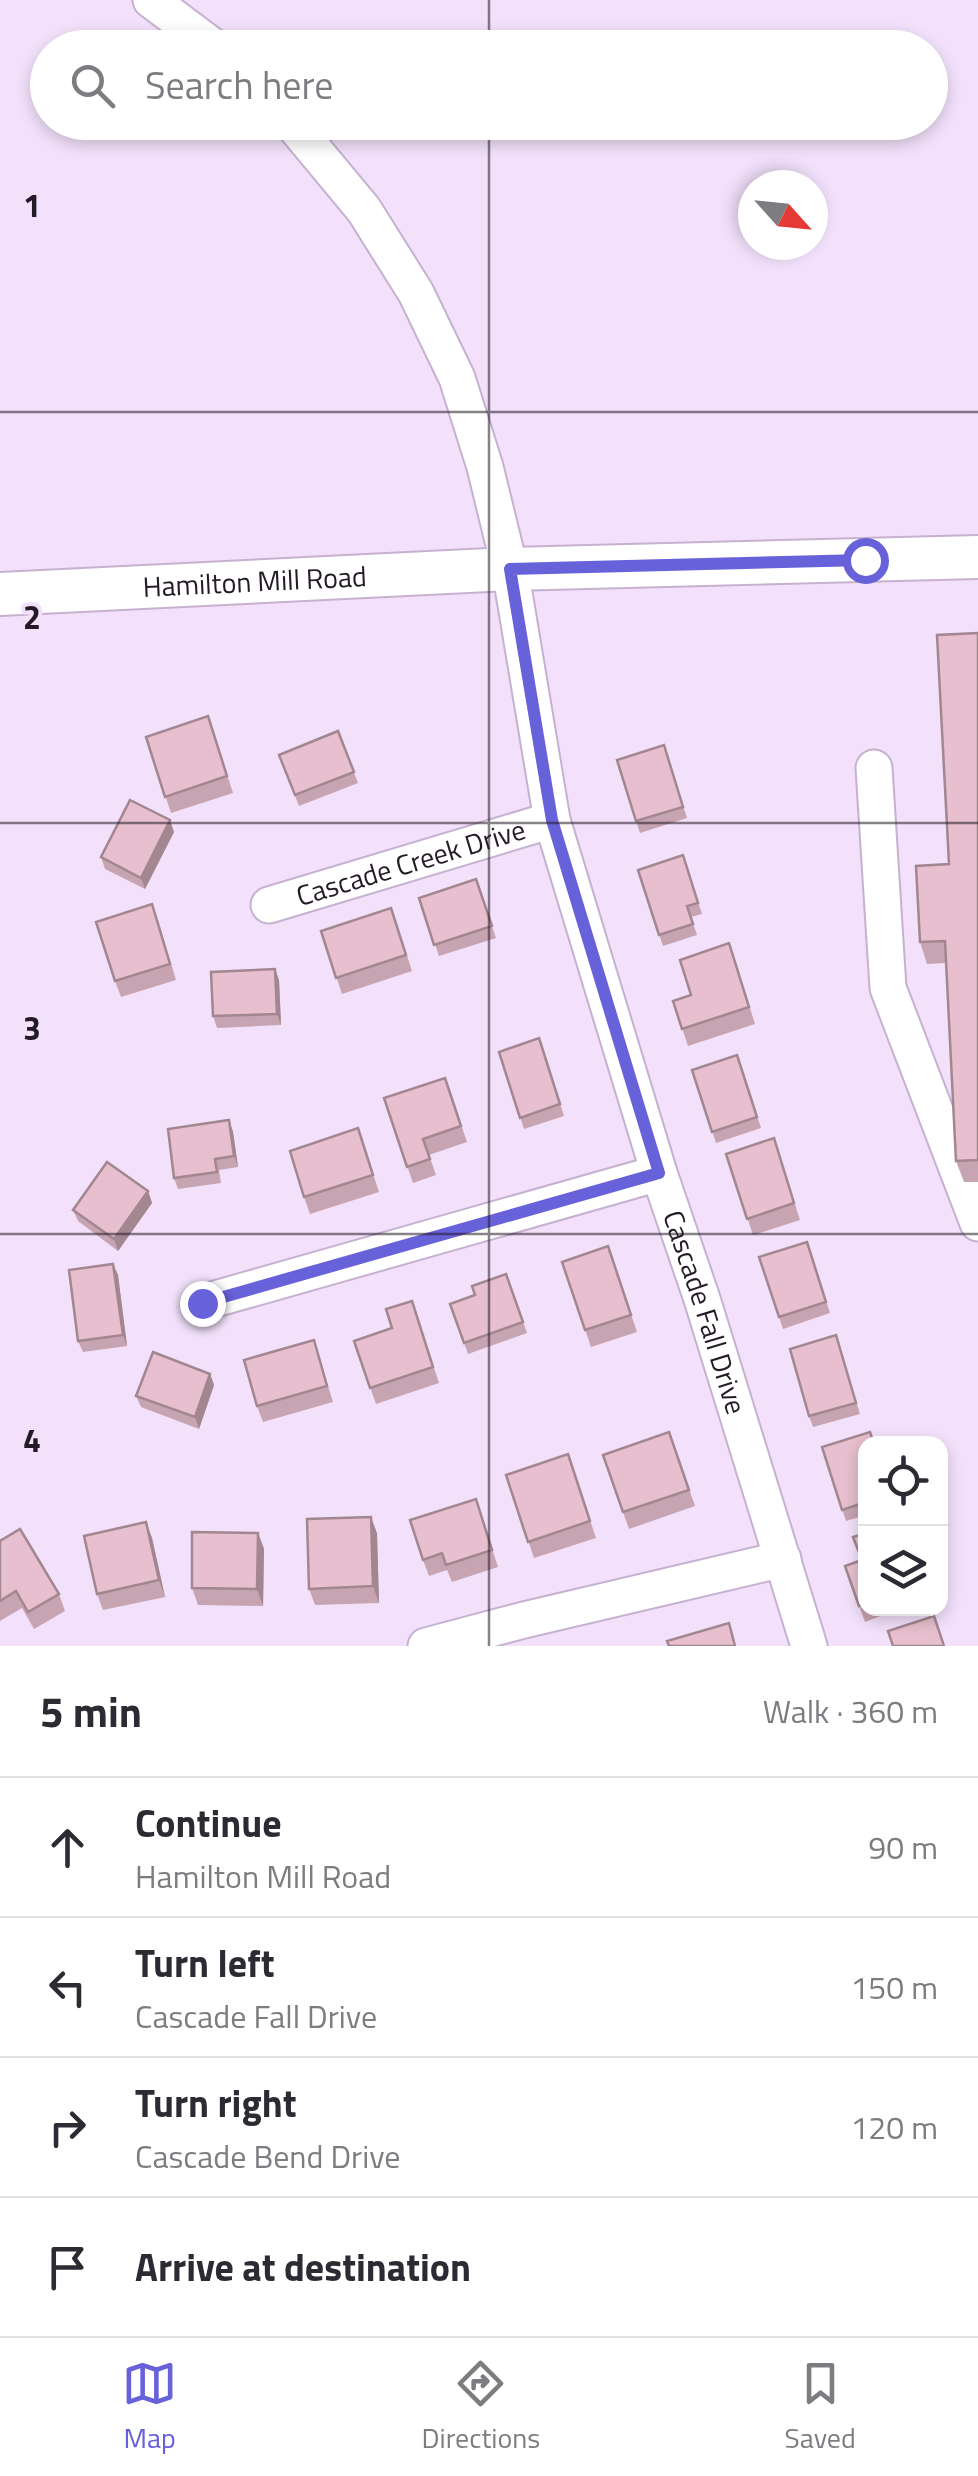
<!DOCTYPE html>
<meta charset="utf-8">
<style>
body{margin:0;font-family:"Titillium Web",sans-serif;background:#f2f2f3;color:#2b2b33}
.controls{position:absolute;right:30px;bottom:30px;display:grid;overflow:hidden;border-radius:20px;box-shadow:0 5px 15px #0003}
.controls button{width:90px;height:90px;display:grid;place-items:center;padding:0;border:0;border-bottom:2px solid #e1e1e2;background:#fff;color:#2b2b33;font:50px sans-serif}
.compass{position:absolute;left:738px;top:170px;width:90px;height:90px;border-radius:50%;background:#fff;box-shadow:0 5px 15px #0003;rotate:117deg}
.stop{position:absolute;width:30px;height:30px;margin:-22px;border:8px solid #6761da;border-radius:50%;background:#fff}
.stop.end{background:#6761da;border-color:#fff;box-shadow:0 2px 10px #0008}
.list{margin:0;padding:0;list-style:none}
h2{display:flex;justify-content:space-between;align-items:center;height:130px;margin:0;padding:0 40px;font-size:42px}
h2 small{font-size:32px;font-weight:400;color:#7c7c81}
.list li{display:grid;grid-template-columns:65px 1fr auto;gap:30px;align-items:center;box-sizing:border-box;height:140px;padding:0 40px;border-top:2px solid #e1e1e2}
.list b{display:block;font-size:38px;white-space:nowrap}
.list p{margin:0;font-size:32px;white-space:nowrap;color:#7c7c81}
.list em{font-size:32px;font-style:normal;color:#7c7c81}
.icon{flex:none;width:55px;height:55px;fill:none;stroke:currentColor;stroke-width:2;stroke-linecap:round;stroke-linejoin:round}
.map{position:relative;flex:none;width:978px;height:1646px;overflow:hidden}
.search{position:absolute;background:#fff;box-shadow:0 5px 15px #0003;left:30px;right:30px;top:30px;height:110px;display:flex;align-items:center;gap:25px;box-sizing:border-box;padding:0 35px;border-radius:55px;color:#7c7c81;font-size:38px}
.sheet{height:690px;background:#fff}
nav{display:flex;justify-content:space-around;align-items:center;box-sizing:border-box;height:140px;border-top:2px solid #e1e1e2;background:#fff;font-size:28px;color:#7c7c81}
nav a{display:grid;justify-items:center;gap:5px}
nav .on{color:#6761da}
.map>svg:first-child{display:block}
</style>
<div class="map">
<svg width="978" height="1646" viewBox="0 0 978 1646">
<rect width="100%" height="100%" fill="#f3e1fb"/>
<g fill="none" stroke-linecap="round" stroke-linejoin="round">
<!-- minor casing -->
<g stroke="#c6b1d0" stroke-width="39">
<g id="minor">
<path d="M 151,0 L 215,48"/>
<path id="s1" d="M 291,122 L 364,210 L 416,293 L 457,378 L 485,467 L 510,569 L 552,820 L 659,1173 L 702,1299 L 809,1646"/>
<path d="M 874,768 L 888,988 L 978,1223"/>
<path id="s2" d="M 269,905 L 552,820"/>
<path d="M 201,1303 L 659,1173"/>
<path d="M 426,1646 L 524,1620 L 783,1559"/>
</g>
</g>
<!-- major casing -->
<g stroke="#c6b1d0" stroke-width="46">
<g id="major">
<path id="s3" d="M 0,594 L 510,569 L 978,557"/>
</g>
</g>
<!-- minor -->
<use href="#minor" stroke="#fff" stroke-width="35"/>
<!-- major -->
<use href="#major" stroke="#fff" stroke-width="42"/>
</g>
<!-- wall -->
<g fill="#c7a4b1">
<path d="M 978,633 L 978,1182 L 964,1182 L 956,1161 L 946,963 L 927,964 L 920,942 L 949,864 Z"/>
<path d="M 208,716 L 233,793 L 171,813 L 146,737 Z"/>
<path d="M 338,731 L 358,783 L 299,806 L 279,755 Z"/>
<path d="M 668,757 L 687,818 L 640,833 L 636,821 Z"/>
<path d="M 174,832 L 145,889 L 105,869 L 101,857 Z"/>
<path d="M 683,855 L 702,914 L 691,917 L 697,935 L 663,946 L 638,870 Z"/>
<path d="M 476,879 L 496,938 L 439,956 L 419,898 Z"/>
<path d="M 158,920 L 176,980 L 121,997 L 115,981 Z"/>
<path d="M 397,925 L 412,971 L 342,994 L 321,931 Z"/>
<path d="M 735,960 L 755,1024 L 688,1046 L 673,1001 L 691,995 Z"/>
<path d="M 275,969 L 279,980 L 281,1025 L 217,1028 L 213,1016 Z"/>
<path d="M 539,1038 L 564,1116 L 524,1129 L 499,1052 Z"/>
<path d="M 737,1055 L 761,1128 L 716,1143 L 692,1070 Z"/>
<path d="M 445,1078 L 467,1142 L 429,1155 L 436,1175 L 413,1183 L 384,1098 Z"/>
<path d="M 229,1120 L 233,1132 L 238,1167 L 219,1170 L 221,1183 L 178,1189 L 174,1178 Z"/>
<path d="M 358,1128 L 379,1192 L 310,1214 L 304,1197 Z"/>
<path d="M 774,1138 L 800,1220 L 753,1235 L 726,1154 Z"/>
<path d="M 148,1191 L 152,1203 L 118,1251 L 78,1221 L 73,1210 Z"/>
<path d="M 807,1242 L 830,1313 L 783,1329 L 759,1257 Z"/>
<path d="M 608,1246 L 637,1332 L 591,1347 L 562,1262 Z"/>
<path d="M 113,1264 L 118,1275 L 127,1346 L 83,1352 L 78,1341 Z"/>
<path d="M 506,1274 L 527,1333 L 468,1354 L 450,1304 L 475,1295 Z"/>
<path d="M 412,1301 L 439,1383 L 376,1404 L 354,1341 L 392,1328 Z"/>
<path d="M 314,1340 L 333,1402 L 263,1422 L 257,1406 Z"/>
<path d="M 840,1347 L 860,1414 L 813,1427 L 809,1416 Z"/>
<path d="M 210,1374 L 214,1385 L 199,1429 L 141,1407 L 136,1396 Z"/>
<path d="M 669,1432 L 695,1506 L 629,1529 L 603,1455 Z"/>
<path d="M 866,1444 L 866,1515 L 846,1521 L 822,1447 Z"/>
<path d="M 568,1454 L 596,1538 L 534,1558 L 506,1475 Z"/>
<path d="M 476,1499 L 498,1567 L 452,1582 L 447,1570 L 429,1576 L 423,1560 Z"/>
<path d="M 146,1522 L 152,1538 L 165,1597 L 103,1610 L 97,1594 Z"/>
<path d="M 258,1533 L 264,1549 L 263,1606 L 198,1605 L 192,1588 Z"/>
<path d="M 377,1533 L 379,1603 L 315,1605 L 309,1589 Z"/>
<path d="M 866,1533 L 866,1608 L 901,1608 L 865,1622 L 845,1566 L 861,1560 Z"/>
<path d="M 0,1541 L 59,1594 L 65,1611 L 34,1629 L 22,1608 L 0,1621 Z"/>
</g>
<!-- shaded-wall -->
<g fill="#a28690">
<path d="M 170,820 L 174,832 L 145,889 L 141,878 Z"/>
<path d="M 275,969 L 279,980 L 281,1025 L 277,1014 Z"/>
<path d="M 229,1120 L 233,1132 L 238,1167 L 234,1156 Z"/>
<path d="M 148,1191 L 152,1203 L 118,1251 L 114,1239 Z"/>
<path d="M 113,1264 L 118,1275 L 127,1346 L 123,1335 Z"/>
<path d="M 210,1374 L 214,1385 L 199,1429 L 195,1417 Z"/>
<path d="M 371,1517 L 377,1533 L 379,1603 L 373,1586 Z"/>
<path d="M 146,1522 L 152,1538 L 165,1597 L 159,1580 Z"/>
<path d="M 258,1533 L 264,1549 L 263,1606 L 257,1589 Z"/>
</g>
<!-- building -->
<g fill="#e7bfce" stroke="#a28690" stroke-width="2.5">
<path d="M 978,633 L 978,1160 L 956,1161 L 945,941 L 920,942 L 916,866 L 949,864 L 937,635 Z"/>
<path d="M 208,716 L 227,776 L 165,797 L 146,737 Z"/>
<path d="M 338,731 L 354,772 L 295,795 L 279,755 Z"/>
<path d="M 664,745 L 683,807 L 636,821 L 617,760 Z"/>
<path d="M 130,800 L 170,820 L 141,878 L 101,857 Z"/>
<path d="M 683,855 L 698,903 L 687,906 L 693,924 L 659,935 L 638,870 Z"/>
<path d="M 476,879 L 492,926 L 434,945 L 419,898 Z"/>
<path d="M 152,904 L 170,964 L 115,981 L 96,922 Z"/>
<path d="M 391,908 L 406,955 L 336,978 L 321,931 Z"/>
<path d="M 729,943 L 749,1007 L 682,1029 L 673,1001 L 691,995 L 680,960 Z"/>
<path d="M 275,969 L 277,1014 L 213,1016 L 211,972 Z"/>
<path d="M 539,1038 L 560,1104 L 520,1118 L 499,1052 Z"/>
<path d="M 737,1055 L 757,1117 L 712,1132 L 692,1070 Z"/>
<path d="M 445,1078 L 461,1126 L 423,1139 L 430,1159 L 407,1167 L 384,1098 Z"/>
<path d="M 229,1120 L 234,1156 L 215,1159 L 217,1172 L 174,1178 L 168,1129 Z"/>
<path d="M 358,1128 L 373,1175 L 304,1197 L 290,1151 Z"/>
<path d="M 774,1138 L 794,1203 L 747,1219 L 726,1154 Z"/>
<path d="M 107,1162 L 148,1191 L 114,1239 L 73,1210 Z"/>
<path d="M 807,1242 L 826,1302 L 779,1317 L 759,1257 Z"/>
<path d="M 608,1246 L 631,1315 L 585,1330 L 562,1262 Z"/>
<path d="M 113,1264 L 123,1335 L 78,1341 L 69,1270 Z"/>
<path d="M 506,1274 L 523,1322 L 464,1343 L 450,1304 L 475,1295 L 472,1286 Z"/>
<path d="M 412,1301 L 433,1367 L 370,1388 L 354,1341 L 392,1328 L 386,1309 Z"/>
<path d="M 836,1335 L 856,1403 L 809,1416 L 790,1349 Z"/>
<path d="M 314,1340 L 327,1386 L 257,1406 L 244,1360 Z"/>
<path d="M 153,1352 L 210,1374 L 195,1417 L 136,1396 Z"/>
<path d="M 669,1432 L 689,1490 L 623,1512 L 603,1455 Z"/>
<path d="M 870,1432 L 874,1444 L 866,1444 L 866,1502 L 842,1510 L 822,1447 Z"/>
<path d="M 568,1454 L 590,1521 L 528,1542 L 506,1475 Z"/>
<path d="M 476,1499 L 492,1550 L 446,1565 L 442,1553 L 423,1560 L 410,1520 Z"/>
<path d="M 371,1517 L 373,1586 L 309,1589 L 307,1519 Z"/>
<path d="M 146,1522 L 159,1580 L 97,1594 L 84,1536 Z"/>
<path d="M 20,1529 L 59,1594 L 28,1612 L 16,1591 L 0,1601 L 0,1541 Z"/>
<path d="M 192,1532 L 258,1533 L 257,1589 L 192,1588 Z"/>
<path d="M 866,1533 L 866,1603 L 859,1606 L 845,1566 L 862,1560 L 853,1537 Z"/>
<path d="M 934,1616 L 944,1646 L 893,1646 L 888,1631 Z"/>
<path d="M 729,1623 L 735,1646 L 669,1646 L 667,1641 Z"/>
</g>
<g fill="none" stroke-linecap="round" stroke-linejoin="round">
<!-- route -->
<path stroke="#6761da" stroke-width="12" d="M 202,1303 L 659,1173 L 552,820 L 510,569 L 865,560"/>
</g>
<!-- grid -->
<path fill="none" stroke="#241b27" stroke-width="2.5" stroke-opacity="0.55" d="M 489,0 L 489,48M 489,122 L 489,1646M 0,412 L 978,412M 0,823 L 978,823M 0,1234 L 978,1234"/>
<g text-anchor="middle" stroke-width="8" stroke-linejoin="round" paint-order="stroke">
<!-- street labels -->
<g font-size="28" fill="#241b27" stroke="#f3e1fb">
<text dy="10" stroke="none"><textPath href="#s3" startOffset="255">Hamilton Mill Road</textPath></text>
<text dy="10" stroke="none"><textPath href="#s2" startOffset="148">Cascade Creek Drive</textPath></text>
<text dy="10" stroke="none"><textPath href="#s1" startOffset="1275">Cascade Fall Drive</textPath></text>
</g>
</g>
<g font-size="32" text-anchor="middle" font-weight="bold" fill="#241b27" stroke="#f3e1fb" stroke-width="8" stroke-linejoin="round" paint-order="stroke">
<text x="32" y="217">1</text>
<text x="32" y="629">2</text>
<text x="32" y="1040">3</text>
<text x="32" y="1452">4</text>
</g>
</svg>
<div class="controls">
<button><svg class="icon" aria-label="locate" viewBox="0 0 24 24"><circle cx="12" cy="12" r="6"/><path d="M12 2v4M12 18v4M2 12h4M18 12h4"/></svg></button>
<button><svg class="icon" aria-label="layers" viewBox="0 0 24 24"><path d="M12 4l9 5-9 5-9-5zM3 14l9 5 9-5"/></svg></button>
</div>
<svg class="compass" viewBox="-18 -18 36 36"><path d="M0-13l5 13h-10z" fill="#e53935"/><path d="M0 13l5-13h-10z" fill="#7c7c81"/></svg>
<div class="stop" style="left:865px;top:560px"></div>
<div class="stop end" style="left:202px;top:1303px"></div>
<div class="search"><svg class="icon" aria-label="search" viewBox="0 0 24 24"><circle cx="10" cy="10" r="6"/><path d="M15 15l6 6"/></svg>Search here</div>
</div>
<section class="sheet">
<h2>5 min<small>Walk · 360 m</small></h2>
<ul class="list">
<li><svg class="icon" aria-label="ahead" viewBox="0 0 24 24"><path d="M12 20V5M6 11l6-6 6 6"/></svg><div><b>Continue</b><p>Hamilton Mill Road</p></div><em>90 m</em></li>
<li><svg class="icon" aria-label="left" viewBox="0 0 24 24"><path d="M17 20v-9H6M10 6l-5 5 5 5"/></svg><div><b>Turn left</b><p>Cascade Fall Drive</p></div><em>150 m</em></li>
<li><svg class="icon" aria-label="right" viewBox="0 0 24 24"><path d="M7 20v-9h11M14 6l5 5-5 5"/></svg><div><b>Turn right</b><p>Cascade Bend Drive</p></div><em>120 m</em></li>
<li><svg class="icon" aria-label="arrive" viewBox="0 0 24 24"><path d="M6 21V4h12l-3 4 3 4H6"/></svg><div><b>Arrive at destination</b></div></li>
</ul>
</section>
<nav>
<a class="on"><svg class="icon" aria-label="map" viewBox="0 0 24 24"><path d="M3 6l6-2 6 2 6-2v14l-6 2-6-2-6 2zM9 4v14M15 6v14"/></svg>Map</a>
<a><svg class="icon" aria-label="directions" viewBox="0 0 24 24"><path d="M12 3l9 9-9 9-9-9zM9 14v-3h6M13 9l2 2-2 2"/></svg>Directions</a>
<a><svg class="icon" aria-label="saved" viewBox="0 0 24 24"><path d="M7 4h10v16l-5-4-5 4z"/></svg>Saved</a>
</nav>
